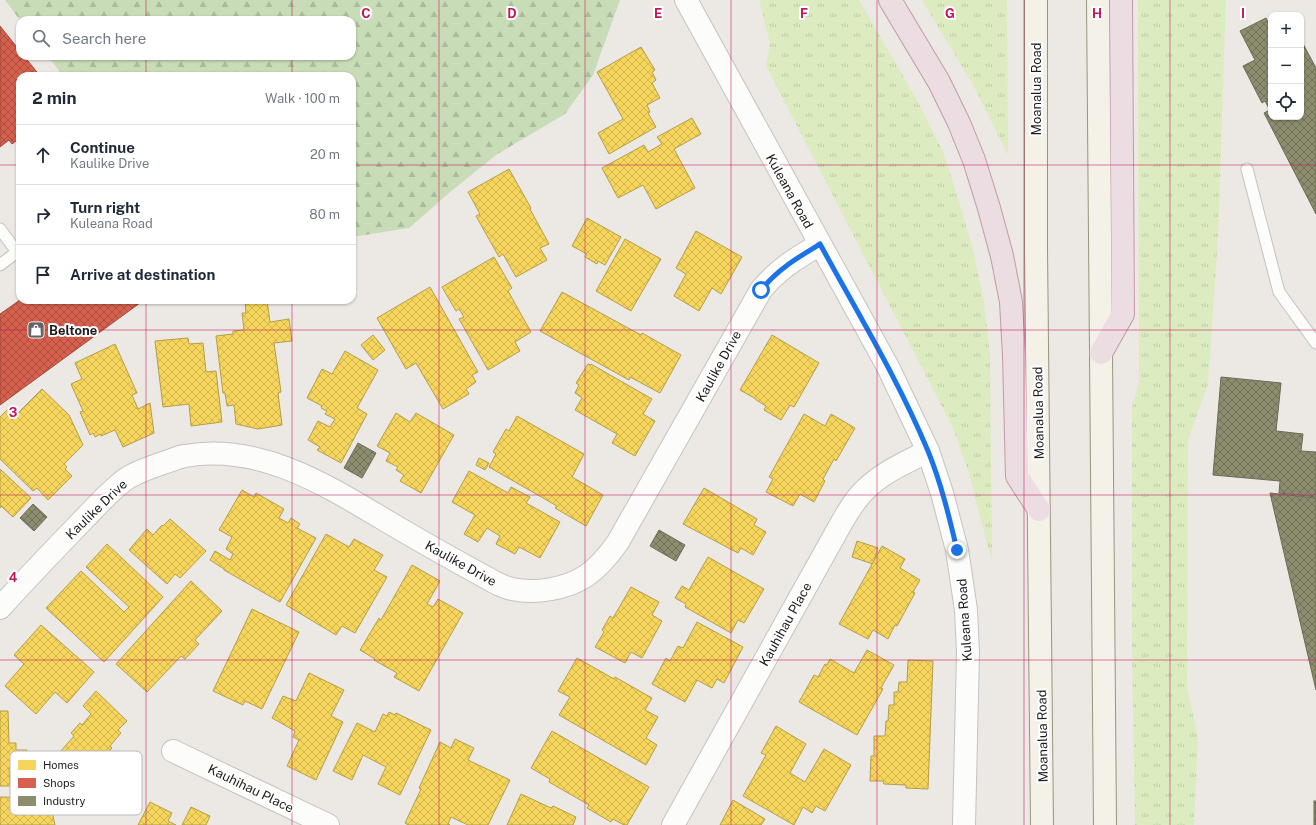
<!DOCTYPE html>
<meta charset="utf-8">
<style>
body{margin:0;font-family:"Public Sans",sans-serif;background:#f6f6f7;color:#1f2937}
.controls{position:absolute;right:12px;top:12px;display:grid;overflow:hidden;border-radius:8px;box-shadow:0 1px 3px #0004}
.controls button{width:36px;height:36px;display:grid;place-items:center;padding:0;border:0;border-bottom:1px solid #e0e1e3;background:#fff;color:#1f2937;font:20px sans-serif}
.stop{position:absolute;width:12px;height:12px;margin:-9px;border:3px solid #1a73e8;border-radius:50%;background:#fff}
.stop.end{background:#1a73e8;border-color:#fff;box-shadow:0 1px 4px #0008}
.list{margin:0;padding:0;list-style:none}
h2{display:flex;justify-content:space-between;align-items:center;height:52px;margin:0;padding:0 16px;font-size:17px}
h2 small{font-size:13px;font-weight:400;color:#747a83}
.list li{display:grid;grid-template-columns:26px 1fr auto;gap:12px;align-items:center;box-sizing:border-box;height:60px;padding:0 16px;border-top:1px solid #e0e1e3}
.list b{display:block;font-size:15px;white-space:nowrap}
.list p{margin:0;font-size:13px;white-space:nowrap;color:#747a83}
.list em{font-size:13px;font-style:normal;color:#747a83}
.icon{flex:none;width:22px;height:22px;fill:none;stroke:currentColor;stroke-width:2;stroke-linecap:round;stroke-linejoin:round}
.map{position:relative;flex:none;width:1316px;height:825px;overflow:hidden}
.search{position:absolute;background:#fff;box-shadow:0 1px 3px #0004;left:16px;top:16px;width:340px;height:44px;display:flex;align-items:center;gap:10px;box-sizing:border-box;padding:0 14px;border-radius:12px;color:#747a83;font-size:15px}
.panel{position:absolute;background:#fff;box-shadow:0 1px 3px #0004;left:16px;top:72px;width:340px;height:232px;border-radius:12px}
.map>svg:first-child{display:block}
</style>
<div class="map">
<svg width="1316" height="825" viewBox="0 0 1316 825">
<defs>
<pattern id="grass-tufts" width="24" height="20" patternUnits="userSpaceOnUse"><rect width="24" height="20" fill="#dcecc0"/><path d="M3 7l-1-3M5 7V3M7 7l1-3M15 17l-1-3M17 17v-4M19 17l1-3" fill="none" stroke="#bccaa5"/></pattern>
<pattern id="forest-firs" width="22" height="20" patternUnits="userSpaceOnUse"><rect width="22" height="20" fill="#c8dcb7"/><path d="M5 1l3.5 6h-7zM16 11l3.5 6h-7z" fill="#abbc9d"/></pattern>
<pattern id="homes-cross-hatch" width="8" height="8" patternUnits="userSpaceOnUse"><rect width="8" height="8" fill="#f6d55c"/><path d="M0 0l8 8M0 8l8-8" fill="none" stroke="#d2b650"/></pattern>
<pattern id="shops-cross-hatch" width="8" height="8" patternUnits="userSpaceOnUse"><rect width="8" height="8" fill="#d6604d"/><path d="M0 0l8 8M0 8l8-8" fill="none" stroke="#ad4f3f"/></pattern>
<pattern id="industry-cross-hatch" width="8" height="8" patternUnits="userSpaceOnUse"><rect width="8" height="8" fill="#8c8c6e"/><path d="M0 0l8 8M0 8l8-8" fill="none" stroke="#72725a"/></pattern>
</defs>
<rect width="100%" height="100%" fill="#ece8e4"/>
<!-- grass -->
<g fill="url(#grass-tufts)">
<path d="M 759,0 L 859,0 L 918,102 L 942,149 L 957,195 L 972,246 L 984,301 L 990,355 L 992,562 L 968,470 L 952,426 L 766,66 L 770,44 Z"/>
<path d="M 922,0 L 1007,0 L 1008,155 L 972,83 Z"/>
<path d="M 1138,0 L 1226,0 L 1218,238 L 1208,384 L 1188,440 L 1187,687 L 1198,737 L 1194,825 L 1135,825 L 1132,648 L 1132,407 L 1139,383 Z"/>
</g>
<!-- forest -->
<path fill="url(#forest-firs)" d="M 5,0 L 620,0 L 593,75 L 565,114 L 496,155 L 449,193 L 409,228 L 352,237 L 352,76 L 63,76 L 48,56 L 352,56 L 352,20 L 20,20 Z"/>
<!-- homes -->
<g fill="url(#homes-cross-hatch)" stroke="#b59e49">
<path d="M 641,47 L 655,70 L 652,72 L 656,80 L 652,83 L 660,98 L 647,105 L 650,112 L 648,113 L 656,127 L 609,154 L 598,133 L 623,119 L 597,72 Z"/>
<path d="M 692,118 L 701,134 L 674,149 L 695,188 L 656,209 L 643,185 L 618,198 L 602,168 L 644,145 L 648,152 L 662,144 L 657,137 Z"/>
<path d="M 509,169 L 531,208 L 530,209 L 549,244 L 540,248 L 547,260 L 516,277 L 503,254 L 499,257 L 476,216 L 480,214 L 468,192 Z"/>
<path d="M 587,218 L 621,237 L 605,265 L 598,261 L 597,264 L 585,257 L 587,254 L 572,246 Z"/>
<path d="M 696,231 L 742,257 L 721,294 L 712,288 L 699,311 L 674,296 L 686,274 L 676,268 Z"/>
<path d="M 625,239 L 661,259 L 631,311 L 596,291 Z"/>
<path d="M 494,257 L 512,288 L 508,291 L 531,332 L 515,342 L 520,351 L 488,370 L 459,319 L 464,317 L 459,309 L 456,311 L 442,287 Z"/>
<path d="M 430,287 L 478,372 L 472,375 L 476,382 L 466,389 L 469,394 L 443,409 L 416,363 L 406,369 L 377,318 Z"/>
<path d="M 562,292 L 641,335 L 642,333 L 681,355 L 660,393 L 630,377 L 629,380 L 540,331 Z"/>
<path d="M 245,300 L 267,300 L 270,322 L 289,319 L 292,341 L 274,343 L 281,392 L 278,393 L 282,425 L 258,429 L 236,424 L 234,405 L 227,406 L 225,393 L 223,393 L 216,336 L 233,334 L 233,331 L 244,330 L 242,313 L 246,313 Z"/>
<path d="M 373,335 L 385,350 L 373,360 L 361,345 Z"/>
<path d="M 772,335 L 819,363 L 794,407 L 790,405 L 781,420 L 764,410 L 766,406 L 756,400 L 756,399 L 740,390 Z"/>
<path d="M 188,338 L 189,344 L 203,343 L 206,372 L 216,371 L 222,422 L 191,426 L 189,404 L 163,407 L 155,341 Z"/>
<path d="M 115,344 L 137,393 L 132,395 L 138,409 L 150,403 L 154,433 L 123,447 L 115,430 L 101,436 L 101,434 L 95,437 L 93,433 L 90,435 L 80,412 L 83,411 L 71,384 L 82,379 L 75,363 Z"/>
<path d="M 345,351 L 378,370 L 357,408 L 367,414 L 341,463 L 317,450 L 320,447 L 308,440 L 318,421 L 330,427 L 335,419 L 325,414 L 327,411 L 321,408 L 322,406 L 307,398 L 322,369 L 332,374 Z"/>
<path d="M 588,364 L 591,365 L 591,364 L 652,399 L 643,414 L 655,421 L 635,456 L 612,443 L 617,434 L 575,410 L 582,398 L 575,393 L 579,385 L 576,383 Z"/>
<path d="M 42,389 L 69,415 L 83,445 L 64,464 L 67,467 L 65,469 L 72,476 L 48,500 L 37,488 L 33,491 L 0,459 L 0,417 L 8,409 L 15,416 Z"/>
<path d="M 396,413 L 410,422 L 416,413 L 454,435 L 421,493 L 400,481 L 404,475 L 396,470 L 398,467 L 386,461 L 390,453 L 377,446 Z"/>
<path d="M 804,414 L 825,426 L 831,414 L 855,428 L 836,461 L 834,459 L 823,479 L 825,481 L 814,502 L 800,494 L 793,506 L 766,492 L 773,479 L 769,477 Z"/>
<path d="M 517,416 L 584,454 L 572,477 L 603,495 L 586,526 L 555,508 L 557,506 L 489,467 L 496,454 L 493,452 L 506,429 L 509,431 Z"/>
<path d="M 479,458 L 489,463 L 485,470 L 476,465 Z"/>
<path d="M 0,469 L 31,498 L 13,517 L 1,506 L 0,508 Z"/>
<path d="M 469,471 L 508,493 L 511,487 L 530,497 L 526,503 L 560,522 L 540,558 L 519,547 L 515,554 L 496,544 L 500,536 L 487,528 L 478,542 L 464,534 L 475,515 L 452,502 Z"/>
<path d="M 704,488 L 757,519 L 754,525 L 766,532 L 753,555 L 741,548 L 738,553 L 683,524 Z"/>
<path d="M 242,490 L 254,497 L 256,493 L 284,509 L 279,518 L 288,523 L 291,518 L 300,524 L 297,528 L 316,538 L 280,602 L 224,570 L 224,569 L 210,560 L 215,551 L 230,560 L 233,554 L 226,549 L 232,537 L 219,530 Z"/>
<path d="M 170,519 L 206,551 L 180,578 L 175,574 L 167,584 L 129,550 L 147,529 L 153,535 L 162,525 L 163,526 Z"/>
<path d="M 326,534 L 349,547 L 354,539 L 383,555 L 374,570 L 387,577 L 355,633 L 342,626 L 336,635 L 286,605 Z"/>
<path d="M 857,541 L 878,548 L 873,564 L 852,557 Z"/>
<path d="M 107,544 L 163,597 L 104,662 L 46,608 L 81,571 L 124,612 L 129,607 L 86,567 Z"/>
<path d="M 882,546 L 905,559 L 900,568 L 920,580 L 913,592 L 915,593 L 897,626 L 895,625 L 888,639 L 873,630 L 868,639 L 839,624 Z"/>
<path d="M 708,557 L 764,589 L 744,623 L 738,620 L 731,633 L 685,607 L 686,604 L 675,598 L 682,586 L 689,590 Z"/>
<path d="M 412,565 L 440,581 L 427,604 L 433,607 L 438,599 L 463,613 L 419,691 L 394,677 L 397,673 L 374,660 L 375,659 L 360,650 L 379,618 L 381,620 Z"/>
<path d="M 191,581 L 222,611 L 195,640 L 199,644 L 185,659 L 181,656 L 147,692 L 116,664 Z"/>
<path d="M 631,587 L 659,602 L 652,615 L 662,621 L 642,658 L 631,652 L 625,663 L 595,647 L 604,632 L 602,630 L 610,616 L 613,618 Z"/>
<path d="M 252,609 L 299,632 L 262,709 L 245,701 L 243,705 L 213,691 Z"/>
<path d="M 697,622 L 743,647 L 724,683 L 717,679 L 712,688 L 697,680 L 685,702 L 652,684 L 666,658 L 670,661 L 678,646 L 683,648 Z"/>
<path d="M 41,625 L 94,672 L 67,703 L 55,692 L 36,714 L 5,686 L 24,664 L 14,655 Z"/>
<path d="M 867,650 L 894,665 L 881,688 L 883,689 L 857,735 L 799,702 L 814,675 L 818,677 L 825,664 L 827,665 L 830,659 L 854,673 Z"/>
<path d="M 577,658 L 614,679 L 615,677 L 652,698 L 645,710 L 658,717 L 646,738 L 657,745 L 646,765 L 559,715 L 570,697 L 558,691 Z"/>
<path d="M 908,660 L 933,661 L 928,789 L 906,788 L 906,785 L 884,784 L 883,781 L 870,781 L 871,756 L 874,756 L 874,736 L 885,736 L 886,721 L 888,721 L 889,705 L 894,705 L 894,692 L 898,692 L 899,682 L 907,682 Z"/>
<path d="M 309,673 L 344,690 L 331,716 L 343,722 L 316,780 L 287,766 L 299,740 L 293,737 L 295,731 L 272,718 L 283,696 L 296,701 Z"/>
<path d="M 96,691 L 127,721 L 118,730 L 121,733 L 110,746 L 112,748 L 102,759 L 117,773 L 101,791 L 60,752 L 74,736 L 71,733 L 80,723 L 82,725 L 91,714 L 83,706 Z"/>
<path d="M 0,711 L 8,711 L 9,743 L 16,743 L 16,750 L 27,750 L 28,762 L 17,763 L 17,768 L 9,768 L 10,786 L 0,786 Z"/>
<path d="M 389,712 L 395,715 L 396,713 L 431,730 L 400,795 L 378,784 L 386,767 L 363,755 L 352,780 L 333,771 L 357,723 L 375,732 L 383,714 L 387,716 Z"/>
<path d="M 776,726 L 806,744 L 790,773 L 805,782 L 824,749 L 851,765 L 825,811 L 816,806 L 812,813 L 803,807 L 794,825 L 743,796 L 766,755 L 761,753 Z"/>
<path d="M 552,731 L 649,787 L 627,825 L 624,825 L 613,819 L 611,822 L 587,808 L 589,805 L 549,782 L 550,779 L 531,768 Z"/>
<path d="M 455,739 L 474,748 L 468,760 L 510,780 L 488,825 L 468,825 L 451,817 L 448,824 L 450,825 L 408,825 L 405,823 L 421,789 L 419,788 L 440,742 L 451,748 Z"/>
<path d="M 521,794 L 551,808 L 553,806 L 576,817 L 573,825 L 507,825 Z"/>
<path d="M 0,797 L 49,798 L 55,825 L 0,825 Z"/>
<path d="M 733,800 L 765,819 L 761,825 L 720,825 Z"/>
<path d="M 150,802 L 172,813 L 168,821 L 176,825 L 138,825 Z"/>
<path d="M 191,807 L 210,816 L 206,825 L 182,825 Z"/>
</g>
<!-- shops -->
<g fill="url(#shops-cross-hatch)" stroke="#9e4c3f">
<path d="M 0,26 L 20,51 L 20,56 L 24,56 L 40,76 L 20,76 L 20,138 L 12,144 L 9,140 L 0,147 Z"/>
<path d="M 20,300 L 144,300 L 0,405 L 0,314 Z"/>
</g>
<!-- industry -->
<g fill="url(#industry-cross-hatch)" stroke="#6b6b56">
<path d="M 1266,18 L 1271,28 L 1271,117 L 1301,117 L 1301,40 L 1316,68 L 1316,214 L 1264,113 L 1270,110 L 1265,101 L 1262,103 L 1243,66 L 1255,60 L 1240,31 Z"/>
<path d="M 1221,377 L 1281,383 L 1276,431 L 1303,434 L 1301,451 L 1316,452 L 1316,497 L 1279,493 L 1280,481 L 1213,475 Z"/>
<path d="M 358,443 L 376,453 L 362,478 L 344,468 Z"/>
<path d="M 1270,493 L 1316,498 L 1316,690 Z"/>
<path d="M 33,504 L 47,517 L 34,531 L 20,518 Z"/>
<path d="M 659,530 L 685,545 L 676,561 L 650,546 Z"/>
<rect x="1314" y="801" width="2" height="24"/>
</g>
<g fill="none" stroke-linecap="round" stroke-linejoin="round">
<!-- lane casing -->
<g stroke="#c4c3c1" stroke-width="13">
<g id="lane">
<path d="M 1247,169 L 1279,292 L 1316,343"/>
<path d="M 0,229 L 17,252 L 20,249"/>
<path d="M 0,265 L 17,252"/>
</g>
</g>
<!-- street casing -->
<g stroke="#c4c3c1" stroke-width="24">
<g id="street">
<path d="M 686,0 L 888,367 L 928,451 L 942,493 L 957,550 L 966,610 L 968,653 L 964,825"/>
<path d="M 0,608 C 27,578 55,549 83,520 C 97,506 112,488 129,477 C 140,471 151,467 163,463 C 170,461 178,457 185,456 C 263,442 332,489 395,526 C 429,546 463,565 498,584 C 503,586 507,588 512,589 C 536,594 566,589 586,576 C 599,567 609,555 618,542 L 761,290 C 778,269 797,258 820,244"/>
<path d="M 173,751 L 328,825"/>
<path d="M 673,825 L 842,522 C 849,510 856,498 866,489 C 883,472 907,462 928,451"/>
</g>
</g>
<!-- secondary casing -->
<g stroke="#96957c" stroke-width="24">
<g id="secondary">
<path d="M 1036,0 L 1036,248 L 1042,825"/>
<path d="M 1098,0 L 1105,825"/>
</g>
</g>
<!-- highway casing -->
<g stroke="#c499a9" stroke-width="24">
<g id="highway">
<path d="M 890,0 L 939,82 L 959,123 L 974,160 L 989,208 L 1002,256 L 1011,302 L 1014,355 L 1017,476 L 1039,510"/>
<path d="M 1101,353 L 1123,314 L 1121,0"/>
</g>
</g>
<!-- lane -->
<use href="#lane" stroke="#fcfcfb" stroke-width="11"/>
<!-- street -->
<use href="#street" stroke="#fcfcfb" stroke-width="22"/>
<!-- secondary -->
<use href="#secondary" stroke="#f4f2e8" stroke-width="22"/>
<!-- highway -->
<use href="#highway" stroke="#ebdde1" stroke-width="22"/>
</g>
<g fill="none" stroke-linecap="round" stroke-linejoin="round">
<!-- route -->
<path stroke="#1a73e8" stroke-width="5" d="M 761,290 C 778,269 797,258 820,244 C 857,312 898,379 928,451 C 941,483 949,516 957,550"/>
</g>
<!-- grid -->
<path fill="none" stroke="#c2185b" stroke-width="1" stroke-opacity="0.55" d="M 146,0 L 146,20M 292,0 L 292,20M 439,0 L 439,825M 585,0 L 585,825M 731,0 L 731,825M 877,0 L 877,825M 1024,0 L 1024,825M 1170,0 L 1170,825M 146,56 L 146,76M 292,56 L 292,76M 0,165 L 20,165M 352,165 L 1316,165M 146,300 L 146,825M 292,300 L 292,825M 0,330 L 1316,330M 0,495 L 1316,495M 0,660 L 1316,660"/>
<!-- icons -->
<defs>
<g id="shop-square" transform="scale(0.9)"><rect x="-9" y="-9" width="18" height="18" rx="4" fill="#656463" stroke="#fff"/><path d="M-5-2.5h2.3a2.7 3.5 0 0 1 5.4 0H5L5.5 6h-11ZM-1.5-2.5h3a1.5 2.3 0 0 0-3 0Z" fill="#fff"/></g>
</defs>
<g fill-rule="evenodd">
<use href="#shop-square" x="36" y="330"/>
</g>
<g text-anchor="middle" stroke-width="4" stroke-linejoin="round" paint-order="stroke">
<!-- street labels -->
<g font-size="13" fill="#1d1d1d" stroke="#fff">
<text transform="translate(1036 89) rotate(-90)" y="5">Moanalua Road</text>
<text transform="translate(790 191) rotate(61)" y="5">Kuleana Road</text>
<text transform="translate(718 366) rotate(-61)" y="5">Kaulike Drive</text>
<text transform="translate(1038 413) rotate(-91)" y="5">Moanalua Road</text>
<text transform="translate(96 509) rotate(-44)" y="5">Kaulike Drive</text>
<text transform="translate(461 563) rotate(29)" y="5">Kaulike Drive</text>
<text transform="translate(964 620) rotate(-94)" y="5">Kuleana Road</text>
<text transform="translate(785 624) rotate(-61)" y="5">Kauhihau Place</text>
<text transform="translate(1042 736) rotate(-91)" y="5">Moanalua Road</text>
<text transform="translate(251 788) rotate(26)" y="5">Kauhihau Place</text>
</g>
<!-- poi labels -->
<g font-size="13" font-weight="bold" fill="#1d1d1d" stroke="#fff" text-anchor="start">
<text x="49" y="335">Beltone</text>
</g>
</g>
<!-- legend -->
<rect x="10" y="751" width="132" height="64" rx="6" fill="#fff" stroke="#bbb" stroke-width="1"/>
<rect x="18" y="760" width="18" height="10" fill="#f6d55c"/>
<rect x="18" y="778" width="18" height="10" fill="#d6604d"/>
<rect x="18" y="796" width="18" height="10" fill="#8c8c6e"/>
<g font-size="11" fill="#1d1d1d">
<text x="43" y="769">Homes</text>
<text x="43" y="787">Shops</text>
<text x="43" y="805">Industry</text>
</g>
<g font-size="13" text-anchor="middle" font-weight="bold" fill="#c2185b" stroke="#fff" stroke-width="4" stroke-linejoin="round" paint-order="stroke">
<text x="366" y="18">C</text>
<text x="512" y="18">D</text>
<text x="658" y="18">E</text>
<text x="804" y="18">F</text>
<text x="950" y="18">G</text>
<text x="1097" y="18">H</text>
<text x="1243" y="18">I</text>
<text x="13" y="417">3</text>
<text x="13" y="582">4</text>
</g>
</svg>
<div class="controls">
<button>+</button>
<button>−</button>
<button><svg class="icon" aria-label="locate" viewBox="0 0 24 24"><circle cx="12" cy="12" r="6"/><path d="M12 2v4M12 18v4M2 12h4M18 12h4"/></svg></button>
</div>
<div class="stop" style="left:761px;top:290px"></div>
<div class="stop end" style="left:957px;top:550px"></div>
<div class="search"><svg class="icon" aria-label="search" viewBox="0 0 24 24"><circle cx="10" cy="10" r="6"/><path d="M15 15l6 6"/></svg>Search here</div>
<section class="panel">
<h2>2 min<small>Walk · 100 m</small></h2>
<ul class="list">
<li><svg class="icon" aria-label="ahead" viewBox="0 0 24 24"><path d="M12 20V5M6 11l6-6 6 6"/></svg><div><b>Continue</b><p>Kaulike Drive</p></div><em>20 m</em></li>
<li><svg class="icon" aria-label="right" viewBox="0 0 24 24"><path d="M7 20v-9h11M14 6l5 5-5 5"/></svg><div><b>Turn right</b><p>Kuleana Road</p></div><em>80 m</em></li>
<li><svg class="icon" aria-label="arrive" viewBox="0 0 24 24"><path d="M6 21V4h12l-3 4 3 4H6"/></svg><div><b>Arrive at destination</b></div></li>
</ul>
</section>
</div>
